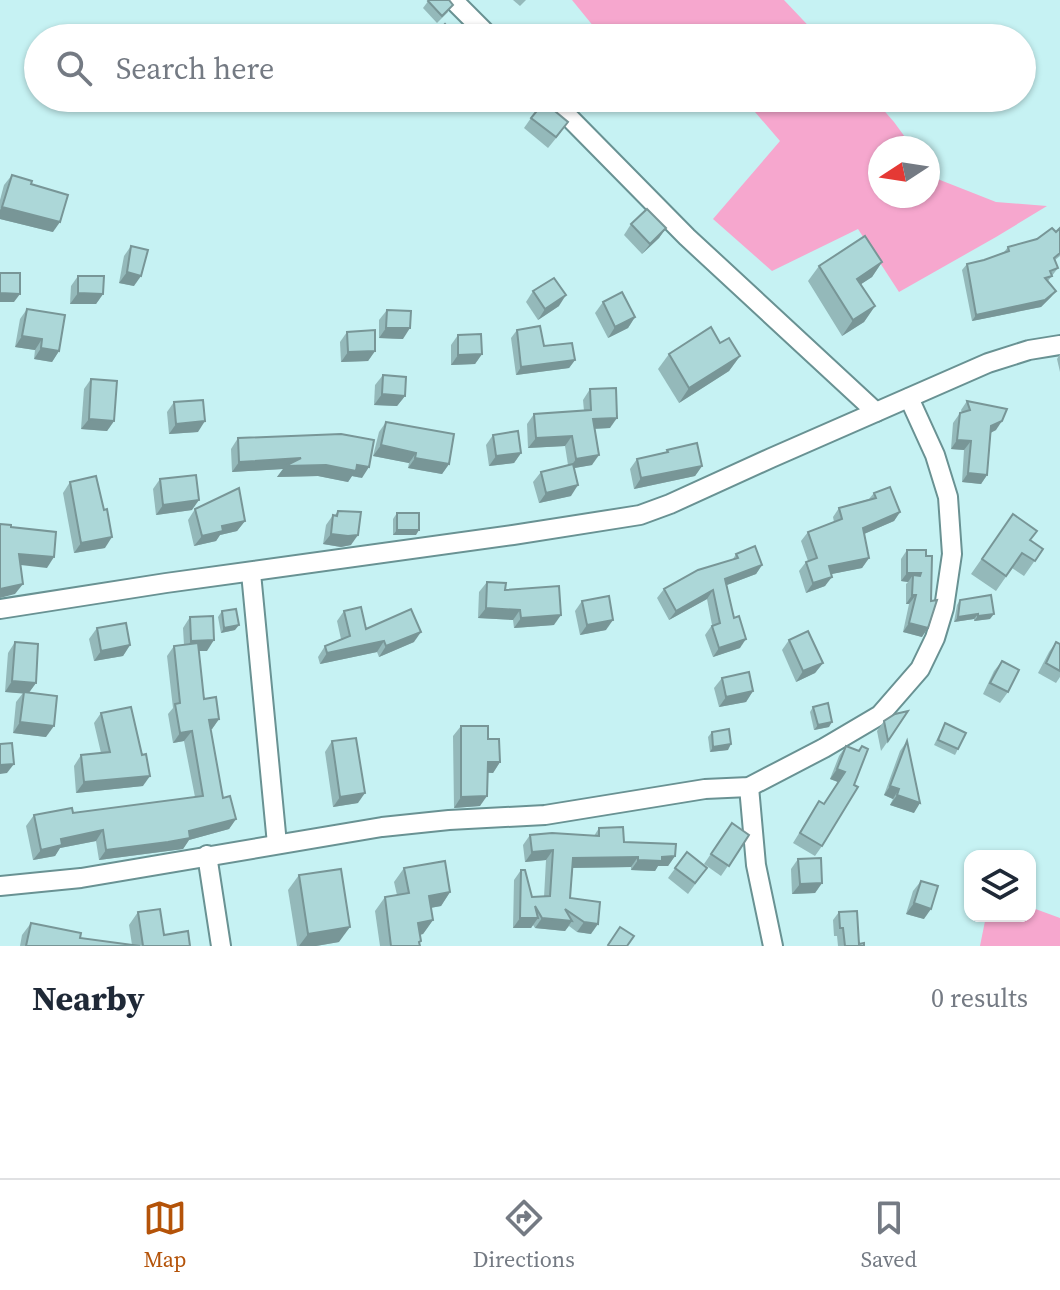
<!DOCTYPE html>
<style>
body{margin:0;font-family:"Source Serif 4",serif;background:#f6f6f7;color:#1f2937}
.controls{position:absolute;right:24px;bottom:24px;display:grid;overflow:hidden;border-radius:16px;box-shadow:0 2px 6px #0004}
.controls button{width:72px;height:72px;display:grid;place-items:center;padding:0;border:0;border-bottom:2px solid #e0e1e3;background:#fff;color:#1f2937;font:40px sans-serif}
.compass{position:absolute;left:868px;top:136px;width:72px;height:72px;border-radius:50%;background:#fff;box-shadow:0 2px 6px #0004;rotate:258deg}
.list{margin:0;padding:0;list-style:none}
h2{display:flex;justify-content:space-between;align-items:center;height:104px;margin:0;padding:0 32px;font-size:34px}
h2 small{font-size:26px;font-weight:400;color:#747a83}
.icon{flex:none;width:44px;height:44px;fill:none;stroke:currentColor;stroke-width:2;stroke-linecap:round;stroke-linejoin:round}
.map{position:relative;flex:none;width:1060px;height:946px;overflow:hidden}
.search{position:absolute;background:#fff;box-shadow:0 2px 6px #0004;left:24px;right:24px;top:24px;height:88px;display:flex;align-items:center;gap:20px;box-sizing:border-box;padding:0 28px;border-radius:44px;color:#747a83;font-size:30px}
.sheet{height:232px;background:#fff}
nav{display:flex;justify-content:space-around;align-items:center;box-sizing:border-box;height:112px;border-top:2px solid #e0e1e3;background:#fff;font-size:22px;color:#747a83}
nav a{display:grid;justify-items:center;gap:4px}
nav .on{color:#b45309}
.map>svg:first-child{display:block}
</style>
<div class="map">
<svg width="1060" height="946" viewBox="0 0 1060 946">
<rect width="100%" height="100%" fill="#c6f2f3"/>
<!-- green -->
<g fill="#f6a7ce">
<path d="M 572,0 L 784,0 L 820,38 L 692,38 L 685,30 L 673,38 L 603,38 Z"/>
<path d="M 743,98 L 873,98 L 894,122 L 913,148 L 880,148 L 880,196 L 928,196 L 928,169 L 935,178 L 996,202 L 1047,206 L 996,237 L 899,292 L 858,229 L 772,271 L 713,219 L 780,141 Z"/>
<path d="M 1030,907 L 1060,918 L 1060,946 L 980,946 L 986,916 L 1030,916 Z"/>
</g>
<g fill="none" stroke-linecap="round" stroke-linejoin="round">
<!-- street casing -->
<g stroke="#699293" stroke-width="22">
<g id="street">
<path d="M 453,0 L 491,38"/>
<path d="M 550,98 L 687,237 L 876,412"/>
<path d="M 251,573 L 277,844"/>
<path d="M 0,609 L 166,583 L 513,535 L 640,515 L 670,504 L 771,458 L 988,363 L 1029,350 L 1060,345"/>
<path d="M 749,787 L 756,865 L 773,946"/>
<path d="M 207,855 L 221,946"/>
<path d="M 0,886 L 81,878 L 382,827 L 449,820 L 545,815 L 705,789 L 749,787 L 824,748 L 880,715 L 920,669 L 935,638 L 944,608 L 952,554 L 948,497 L 935,455 L 909,398"/>
</g>
</g>
<!-- street -->
<use href="#street" stroke="#fff" stroke-width="18"/>
</g>
<!-- wall -->
<g fill="#94b9ba">
<path d="M 429,0 L 448,12 L 437,23 L 423,8 Z"/>
<path d="M 513,0 L 526,0 L 520,6 Z"/>
<path d="M 531,118 L 561,132 L 548,148 L 524,128 Z"/>
<path d="M 12,175 L 31,184 L 53,232 L 0,219 L 0,200 L 4,185 Z"/>
<path d="M 631,224 L 666,228 L 659,238 L 642,254 L 624,235 Z"/>
<path d="M 1060,228 L 1060,256 L 1055,260 L 1058,268 L 1048,281 L 1056,291 L 1051,297 L 1041,307 L 972,321 L 962,270 L 967,264 L 984,260 L 1004,252 L 1008,247 L 1037,239 L 1056,232 Z"/>
<path d="M 131,246 L 134,286 L 119,283 L 124,256 Z"/>
<path d="M 882,262 L 872,277 L 861,284 L 875,306 L 864,322 L 842,336 L 808,281 L 819,266 Z"/>
<path d="M 78,276 L 103,294 L 96,304 L 70,304 L 71,286 Z"/>
<path d="M 533,291 L 559,306 L 538,320 L 526,302 Z"/>
<path d="M 603,302 L 635,317 L 628,328 L 608,338 L 595,313 Z"/>
<path d="M 27,309 L 59,351 L 52,362 L 34,359 L 35,350 L 15,347 L 20,319 Z"/>
<path d="M 387,310 L 403,339 L 379,338 L 379,320 Z"/>
<path d="M 517,330 L 544,346 L 575,360 L 569,368 L 516,375 L 511,338 Z"/>
<path d="M 347,332 L 375,351 L 368,361 L 341,362 L 340,342 Z"/>
<path d="M 458,335 L 482,354 L 475,364 L 451,365 L 451,345 Z"/>
<path d="M 720,343 L 740,356 L 729,371 L 679,403 L 658,369 L 669,354 Z"/>
<path d="M 1060,354 L 1060,372 L 1057,359 Z"/>
<path d="M 383,375 L 405,396 L 397,406 L 374,405 L 375,385 Z"/>
<path d="M 91,379 L 114,421 L 107,431 L 81,429 L 84,389 Z"/>
<path d="M 590,389 L 610,428 L 595,429 L 592,465 L 574,468 L 571,496 L 539,503 L 533,482 L 541,472 L 568,465 L 565,446 L 528,448 L 527,424 L 534,414 L 584,411 L 583,400 Z"/>
<path d="M 967,401 L 996,430 L 991,432 L 987,475 L 981,484 L 962,482 L 964,450 L 951,449 L 953,423 L 960,413 L 962,413 L 961,410 Z"/>
<path d="M 174,402 L 198,432 L 169,434 L 167,412 Z"/>
<path d="M 386,422 L 449,464 L 442,474 L 408,468 L 409,463 L 373,456 L 379,432 Z"/>
<path d="M 493,435 L 521,453 L 514,463 L 489,466 L 486,445 Z"/>
<path d="M 238,438 L 362,478 L 352,476 L 348,482 L 318,476 L 277,477 L 283,469 L 232,472 L 231,449 Z"/>
<path d="M 667,450 L 702,466 L 695,476 L 634,489 L 630,469 L 637,459 L 666,452 Z"/>
<path d="M 160,479 L 192,510 L 156,515 L 153,489 Z"/>
<path d="M 70,482 L 105,548 L 74,553 L 63,493 Z"/>
<path d="M 874,493 L 900,512 L 894,521 L 864,534 L 869,558 L 862,568 L 831,574 L 825,586 L 806,593 L 799,571 L 806,562 L 808,561 L 801,541 L 808,532 L 834,522 L 833,517 L 839,508 L 869,499 Z"/>
<path d="M 195,509 L 245,521 L 237,531 L 220,535 L 216,541 L 194,546 L 188,520 Z"/>
<path d="M 338,511 L 351,545 L 341,547 L 323,544 L 326,525 L 333,515 L 335,515 Z"/>
<path d="M 397,513 L 416,535 L 393,535 L 393,519 Z"/>
<path d="M 1013,514 L 1030,540 L 1043,549 L 1024,576 L 1012,568 L 996,591 L 971,574 Z"/>
<path d="M 907,550 L 926,550 L 922,637 L 903,632 L 909,604 L 906,604 L 906,584 L 908,582 L 901,581 L 901,559 Z"/>
<path d="M 736,554 L 762,565 L 756,574 L 727,585 L 740,648 L 713,657 L 705,635 L 712,625 L 707,599 L 669,620 L 657,598 L 664,589 L 733,559 Z"/>
<path d="M 487,582 L 554,625 L 514,628 L 513,620 L 478,618 L 479,592 Z"/>
<path d="M 960,600 L 990,619 L 974,621 L 974,619 L 954,622 L 957,605 Z"/>
<path d="M 582,601 L 606,630 L 580,635 L 575,611 Z"/>
<path d="M 222,611 L 235,630 L 221,633 L 218,617 Z"/>
<path d="M 344,611 L 366,629 L 414,642 L 379,657 L 377,652 L 320,664 L 318,657 L 325,646 L 341,639 L 337,621 Z"/>
<path d="M 190,617 L 207,651 L 199,651 L 204,699 L 219,719 L 212,729 L 210,729 L 223,798 L 236,819 L 229,829 L 189,840 L 183,849 L 99,860 L 96,841 L 60,848 L 55,856 L 33,860 L 26,826 L 34,815 L 73,813 L 195,797 L 184,741 L 173,743 L 168,714 L 173,708 L 167,656 L 174,646 L 184,645 L 183,628 Z"/>
<path d="M 97,628 L 130,645 L 123,656 L 94,661 L 89,639 Z"/>
<path d="M 789,640 L 823,663 L 815,673 L 796,682 L 782,650 Z"/>
<path d="M 15,642 L 36,683 L 29,692 L 46,737 L 13,733 L 16,702 L 23,693 L 5,692 L 8,653 Z"/>
<path d="M 1056,642 L 1060,644 L 1060,677 L 1056,683 L 1038,673 L 1049,652 Z"/>
<path d="M 1002,661 L 1008,692 L 1000,703 L 983,694 L 994,671 Z"/>
<path d="M 722,678 L 753,691 L 746,702 L 719,707 L 714,688 Z"/>
<path d="M 813,707 L 829,727 L 814,730 L 810,712 Z"/>
<path d="M 101,713 L 143,786 L 76,793 L 74,766 L 81,755 L 101,753 L 94,723 Z"/>
<path d="M 884,721 L 888,741 L 881,751 L 877,731 Z"/>
<path d="M 945,723 L 958,749 L 955,755 L 934,745 Z"/>
<path d="M 461,726 L 488,739 L 500,762 L 493,773 L 488,773 L 480,806 L 454,808 L 453,736 Z"/>
<path d="M 712,732 L 728,750 L 710,752 L 708,737 Z"/>
<path d="M 332,741 L 358,803 L 333,807 L 325,752 Z"/>
<path d="M 907,741 L 914,813 L 890,805 L 893,799 L 884,795 L 900,751 Z"/>
<path d="M 846,746 L 859,751 L 822,846 L 815,856 L 793,843 L 819,801 L 824,804 L 838,782 L 830,779 L 839,756 Z"/>
<path d="M 732,823 L 749,835 L 721,876 L 704,864 Z"/>
<path d="M 599,828 L 624,842 L 675,856 L 668,866 L 658,866 L 655,871 L 631,870 L 631,867 L 573,868 L 570,898 L 591,934 L 577,932 L 569,926 L 565,931 L 535,928 L 533,925 L 531,928 L 513,928 L 514,880 L 521,870 L 532,897 L 544,897 L 546,860 L 525,862 L 523,845 L 530,835 L 594,836 Z"/>
<path d="M 687,852 L 707,868 L 688,894 L 668,878 Z"/>
<path d="M 798,859 L 822,883 L 815,893 L 792,894 L 791,869 Z"/>
<path d="M 404,868 L 450,892 L 441,906 L 430,908 L 433,920 L 423,934 L 420,935 L 420,946 L 380,946 L 375,911 L 385,897 L 397,895 L 394,882 Z"/>
<path d="M 299,875 L 339,942 L 316,946 L 297,946 L 288,890 Z"/>
<path d="M 921,881 L 924,919 L 906,914 L 913,891 Z"/>
<path d="M 138,912 L 164,935 L 190,946 L 20,946 L 22,935 L 31,923 L 80,938 L 132,945 L 129,925 Z"/>
<path d="M 839,912 L 859,944 L 864,946 L 838,946 L 837,936 L 834,936 L 833,920 Z"/>
</g>
<!-- shaded-wall -->
<g fill="#789697">
<path d="M 2,207 L 60,222 L 53,232 L 0,219 L 0,210 Z"/>
<path d="M 666,228 L 659,238 L 642,254 L 650,244 Z"/>
<path d="M 882,262 L 872,277 L 846,294 L 857,279 Z"/>
<path d="M 127,272 L 141,276 L 134,286 L 119,283 Z"/>
<path d="M 1056,291 L 1051,297 L 1041,307 L 972,321 L 976,315 Z"/>
<path d="M 0,293 L 20,294 L 14,302 L 0,302 Z"/>
<path d="M 78,293 L 103,294 L 96,304 L 70,304 Z"/>
<path d="M 566,295 L 559,306 L 538,320 L 545,309 Z"/>
<path d="M 875,306 L 864,322 L 842,336 L 853,320 Z"/>
<path d="M 635,317 L 628,328 L 608,338 L 615,327 Z"/>
<path d="M 386,328 L 410,328 L 403,339 L 379,338 Z"/>
<path d="M 22,336 L 42,339 L 35,350 L 15,347 Z"/>
<path d="M 41,348 L 59,351 L 52,362 L 34,359 Z"/>
<path d="M 375,351 L 368,361 L 341,362 L 348,352 Z"/>
<path d="M 482,354 L 475,364 L 451,365 L 458,355 Z"/>
<path d="M 740,356 L 729,371 L 679,403 L 689,388 Z"/>
<path d="M 575,360 L 569,368 L 516,375 L 521,367 Z"/>
<path d="M 382,394 L 405,396 L 397,406 L 374,405 Z"/>
<path d="M 617,418 L 610,428 L 586,429 L 593,419 Z"/>
<path d="M 89,419 L 114,421 L 107,431 L 81,429 Z"/>
<path d="M 205,421 L 198,432 L 169,434 L 176,424 Z"/>
<path d="M 1002,421 L 996,430 L 985,436 L 991,426 Z"/>
<path d="M 572,436 L 565,446 L 528,448 L 536,438 Z"/>
<path d="M 957,440 L 971,441 L 964,450 L 951,449 Z"/>
<path d="M 381,445 L 416,453 L 409,463 L 373,456 Z"/>
<path d="M 521,453 L 514,463 L 489,466 L 496,456 Z"/>
<path d="M 599,455 L 592,465 L 569,469 L 576,459 Z"/>
<path d="M 301,458 L 369,467 L 362,478 L 352,476 L 348,482 L 318,476 L 277,477 L 283,469 L 232,472 L 239,462 Z"/>
<path d="M 415,458 L 449,464 L 442,474 L 408,468 Z"/>
<path d="M 702,466 L 695,476 L 634,489 L 641,478 Z"/>
<path d="M 968,473 L 987,475 L 981,484 L 962,482 Z"/>
<path d="M 578,485 L 571,496 L 539,503 L 546,493 Z"/>
<path d="M 199,500 L 192,510 L 156,515 L 163,505 Z"/>
<path d="M 900,512 L 894,521 L 857,537 L 863,528 Z"/>
<path d="M 245,521 L 237,531 L 220,535 L 216,541 L 194,546 L 202,536 L 222,526 Z"/>
<path d="M 397,530 L 419,530 L 416,535 L 393,535 Z"/>
<path d="M 331,534 L 358,535 L 351,545 L 341,547 L 323,544 Z"/>
<path d="M 112,537 L 105,548 L 74,553 L 81,543 Z"/>
<path d="M 19,554 L 54,557 L 47,568 L 12,564 Z"/>
<path d="M 869,558 L 862,568 L 822,576 L 829,566 Z"/>
<path d="M 762,565 L 756,574 L 719,588 L 725,579 Z"/>
<path d="M 907,573 L 921,573 L 915,582 L 913,575 L 908,582 L 901,581 Z"/>
<path d="M 832,577 L 825,586 L 806,593 L 813,583 Z"/>
<path d="M 23,584 L 15,594 L 0,598 L 0,589 Z"/>
<path d="M 713,590 L 707,599 L 669,620 L 676,611 Z"/>
<path d="M 912,595 L 916,595 L 909,604 L 906,604 Z"/>
<path d="M 486,608 L 520,610 L 513,620 L 478,618 Z"/>
<path d="M 978,614 L 974,619 L 954,622 L 958,617 Z"/>
<path d="M 994,614 L 990,619 L 974,621 L 978,616 Z"/>
<path d="M 561,615 L 554,625 L 514,628 L 521,618 Z"/>
<path d="M 613,620 L 606,630 L 580,635 L 587,625 Z"/>
<path d="M 909,623 L 928,628 L 922,637 L 903,632 Z"/>
<path d="M 239,625 L 235,630 L 221,633 L 224,628 Z"/>
<path d="M 421,632 L 414,642 L 379,657 L 386,646 Z"/>
<path d="M 746,639 L 740,648 L 713,657 L 719,648 Z"/>
<path d="M 214,640 L 207,651 L 184,651 L 191,641 Z"/>
<path d="M 384,641 L 377,652 L 320,664 L 327,653 Z"/>
<path d="M 130,645 L 123,656 L 94,661 L 101,651 Z"/>
<path d="M 823,663 L 815,673 L 796,682 L 803,671 Z"/>
<path d="M 12,681 L 36,683 L 28,694 L 5,692 Z"/>
<path d="M 753,691 L 746,702 L 719,707 L 726,697 Z"/>
<path d="M 219,719 L 212,729 L 202,731 L 209,720 Z"/>
<path d="M 20,722 L 54,726 L 46,737 L 13,733 Z"/>
<path d="M 832,722 L 829,727 L 814,730 L 818,725 Z"/>
<path d="M 192,731 L 184,741 L 173,743 L 180,733 Z"/>
<path d="M 731,744 L 728,750 L 710,752 L 713,747 Z"/>
<path d="M 488,762 L 500,762 L 493,773 L 481,772 Z"/>
<path d="M 14,764 L 7,773 L 0,774 L 0,765 Z"/>
<path d="M 837,769 L 845,772 L 838,782 L 830,779 Z"/>
<path d="M 150,776 L 143,786 L 76,793 L 84,782 Z"/>
<path d="M 890,786 L 899,789 L 893,799 L 884,795 Z"/>
<path d="M 365,793 L 358,803 L 333,807 L 340,797 Z"/>
<path d="M 897,795 L 920,803 L 914,813 L 890,805 Z"/>
<path d="M 487,796 L 480,806 L 454,808 L 461,797 Z"/>
<path d="M 236,819 L 229,829 L 189,840 L 183,849 L 99,860 L 106,850 L 189,831 Z"/>
<path d="M 103,830 L 96,841 L 60,848 L 55,856 L 33,860 L 41,850 L 61,839 Z"/>
<path d="M 553,850 L 546,860 L 525,862 L 532,852 Z"/>
<path d="M 675,856 L 668,866 L 658,866 L 655,871 L 631,870 L 638,860 L 662,857 Z"/>
<path d="M 638,857 L 631,867 L 566,868 L 573,858 Z"/>
<path d="M 822,883 L 815,893 L 792,894 L 800,884 Z"/>
<path d="M 450,892 L 441,906 L 419,910 L 429,896 Z"/>
<path d="M 914,903 L 931,909 L 924,919 L 906,914 Z"/>
<path d="M 520,918 L 538,918 L 531,928 L 513,928 Z"/>
<path d="M 542,918 L 572,921 L 565,931 L 535,928 Z"/>
<path d="M 433,920 L 423,934 L 408,937 L 418,923 Z"/>
<path d="M 584,922 L 598,924 L 591,934 L 577,932 Z"/>
<path d="M 350,927 L 339,942 L 316,946 L 299,946 L 308,934 Z"/>
</g>
<!-- building -->
<g fill="#acd7d8" stroke="#789697" stroke-width="2">
<path d="M 429,0 L 449,0 L 453,5 L 442,16 L 428,1 Z"/>
<path d="M 445,24 L 458,38 L 431,38 Z"/>
<path d="M 544,102 L 568,122 L 556,137 L 531,118 Z"/>
<path d="M 12,175 L 32,181 L 31,184 L 68,195 L 60,222 L 2,207 Z"/>
<path d="M 647,209 L 666,228 L 650,244 L 631,224 Z"/>
<path d="M 1052,228 L 1056,232 L 1060,228 L 1060,253 L 1054,258 L 1058,268 L 1050,271 L 1052,276 L 1045,278 L 1056,291 L 1045,300 L 976,315 L 967,264 L 984,260 L 1009,251 L 1008,247 L 1037,239 Z"/>
<path d="M 865,236 L 882,262 L 857,279 L 875,306 L 853,320 L 819,266 Z"/>
<path d="M 131,246 L 148,250 L 141,276 L 127,272 Z"/>
<path d="M 0,273 L 20,273 L 20,294 L 0,293 Z"/>
<path d="M 78,276 L 104,276 L 103,294 L 78,293 Z"/>
<path d="M 554,278 L 566,295 L 545,309 L 533,291 Z"/>
<path d="M 622,292 L 635,317 L 615,327 L 603,302 Z"/>
<path d="M 27,309 L 65,315 L 59,351 L 41,348 L 42,339 L 22,336 Z"/>
<path d="M 387,310 L 411,311 L 410,328 L 386,328 Z"/>
<path d="M 540,326 L 544,346 L 572,343 L 575,360 L 521,367 L 517,330 Z"/>
<path d="M 711,327 L 720,343 L 729,338 L 740,356 L 689,388 L 669,354 Z"/>
<path d="M 375,330 L 375,351 L 348,352 L 347,332 Z"/>
<path d="M 481,334 L 482,354 L 458,355 L 458,335 Z"/>
<path d="M 383,375 L 406,377 L 405,396 L 382,394 Z"/>
<path d="M 91,379 L 117,381 L 114,421 L 89,419 Z"/>
<path d="M 616,388 L 617,418 L 593,419 L 599,455 L 576,459 L 572,436 L 536,438 L 534,414 L 591,410 L 590,389 Z"/>
<path d="M 203,400 L 205,421 L 176,424 L 174,402 Z"/>
<path d="M 967,401 L 1007,409 L 1002,421 L 991,426 L 987,475 L 968,473 L 971,441 L 957,440 L 960,413 L 970,410 Z"/>
<path d="M 386,422 L 454,434 L 449,464 L 415,458 L 416,453 L 381,445 Z"/>
<path d="M 518,431 L 521,453 L 496,456 L 493,435 Z"/>
<path d="M 341,434 L 374,440 L 369,467 L 357,465 L 356,471 L 326,465 L 285,466 L 301,458 L 239,462 L 238,438 Z"/>
<path d="M 697,443 L 702,466 L 641,478 L 637,459 L 668,452 L 667,450 Z"/>
<path d="M 573,464 L 578,485 L 546,493 L 541,472 Z"/>
<path d="M 196,475 L 199,500 L 163,505 L 160,479 Z"/>
<path d="M 96,476 L 104,510 L 107,509 L 112,537 L 81,543 L 70,482 Z"/>
<path d="M 890,487 L 900,512 L 863,528 L 869,558 L 829,566 L 832,577 L 813,583 L 806,562 L 817,558 L 808,532 L 842,519 L 839,508 L 876,498 L 874,493 Z"/>
<path d="M 239,488 L 245,521 L 222,526 L 223,531 L 202,536 L 195,509 Z"/>
<path d="M 338,511 L 361,512 L 358,535 L 348,536 L 331,534 L 333,515 L 337,516 Z"/>
<rect x="397" y="513" width="22" height="17"/>
<path d="M 1013,514 L 1037,531 L 1030,540 L 1043,549 L 1035,561 L 1022,553 L 1006,576 L 982,559 Z"/>
<path d="M 0,524 L 11,525 L 11,527 L 56,532 L 54,557 L 19,554 L 23,584 L 0,589 Z"/>
<path d="M 755,546 L 762,565 L 725,579 L 734,618 L 739,616 L 746,639 L 719,648 L 712,626 L 720,623 L 713,590 L 676,611 L 664,589 L 698,570 L 738,558 L 736,554 Z"/>
<path d="M 907,550 L 926,550 L 926,556 L 932,556 L 931,601 L 937,600 L 928,628 L 909,623 L 916,595 L 912,595 L 913,575 L 920,576 L 921,573 L 907,573 Z"/>
<path d="M 487,582 L 506,583 L 505,590 L 559,586 L 561,615 L 521,618 L 520,610 L 486,608 Z"/>
<path d="M 991,595 L 994,614 L 978,616 L 978,614 L 958,617 L 960,600 Z"/>
<path d="M 609,596 L 613,620 L 587,625 L 582,601 Z"/>
<path d="M 361,607 L 366,629 L 411,609 L 421,632 L 386,646 L 384,641 L 327,653 L 325,646 L 350,636 L 344,611 Z"/>
<path d="M 236,609 L 239,625 L 224,628 L 222,611 Z"/>
<path d="M 213,616 L 214,640 L 191,641 L 190,617 Z"/>
<path d="M 126,623 L 130,645 L 101,651 L 97,628 Z"/>
<path d="M 808,631 L 823,663 L 803,671 L 789,640 Z"/>
<path d="M 15,642 L 38,644 L 36,683 L 12,681 Z"/>
<path d="M 1056,642 L 1060,644 L 1060,671 L 1046,663 Z"/>
<path d="M 198,643 L 204,699 L 216,697 L 219,719 L 209,720 L 223,798 L 230,796 L 236,819 L 189,831 L 190,838 L 168,842 L 106,850 L 103,830 L 61,839 L 62,845 L 41,850 L 34,815 L 72,808 L 73,813 L 203,796 L 192,731 L 180,733 L 175,704 L 180,703 L 174,646 Z"/>
<path d="M 1002,661 L 1019,670 L 1008,692 L 990,683 Z"/>
<path d="M 749,672 L 753,691 L 726,697 L 722,678 Z"/>
<path d="M 24,692 L 57,696 L 54,726 L 20,722 Z"/>
<path d="M 828,703 L 832,722 L 818,725 L 813,707 Z"/>
<path d="M 131,707 L 142,755 L 146,754 L 150,776 L 84,782 L 81,755 L 110,752 L 101,713 Z"/>
<path d="M 908,711 L 888,741 L 884,721 L 895,714 Z"/>
<path d="M 945,723 L 966,733 L 958,749 L 938,740 Z"/>
<path d="M 461,726 L 488,726 L 488,739 L 499,739 L 500,762 L 488,762 L 487,796 L 461,797 Z"/>
<path d="M 729,729 L 731,744 L 713,747 L 712,732 Z"/>
<path d="M 356,738 L 365,793 L 340,797 L 332,741 Z"/>
<path d="M 907,741 L 920,803 L 897,795 L 899,789 L 890,786 Z"/>
<path d="M 12,743 L 14,764 L 0,765 L 0,744 Z"/>
<path d="M 846,746 L 859,751 L 862,746 L 868,749 L 854,785 L 858,787 L 822,846 L 800,833 L 819,801 L 824,804 L 845,772 L 837,769 Z"/>
<path d="M 732,823 L 749,835 L 729,866 L 711,854 Z"/>
<path d="M 623,827 L 624,842 L 676,844 L 675,856 L 662,857 L 662,861 L 638,860 L 638,857 L 573,858 L 570,898 L 600,902 L 598,924 L 584,922 L 565,909 L 572,921 L 542,918 L 535,906 L 538,918 L 520,918 L 521,870 L 525,870 L 532,897 L 550,896 L 553,850 L 532,852 L 530,835 L 552,833 L 599,836 L 599,828 Z"/>
<path d="M 687,852 L 707,868 L 695,883 L 675,868 Z"/>
<path d="M 821,858 L 822,883 L 800,884 L 798,859 Z"/>
<path d="M 445,861 L 450,892 L 429,896 L 433,920 L 418,923 L 421,941 L 419,942 L 420,946 L 391,946 L 385,897 L 409,893 L 404,868 Z"/>
<path d="M 341,869 L 350,927 L 308,934 L 299,875 Z"/>
<path d="M 921,881 L 938,886 L 931,909 L 914,903 Z"/>
<path d="M 160,909 L 164,935 L 188,931 L 190,946 L 143,946 L 138,912 Z"/>
<path d="M 857,911 L 859,944 L 864,943 L 864,946 L 845,946 L 843,928 L 840,928 L 839,912 Z"/>
<path d="M 31,923 L 81,933 L 80,938 L 140,946 L 26,946 Z"/>
<path d="M 620,927 L 634,936 L 627,946 L 609,946 L 608,945 Z"/>
</g>
</svg>
<div class="controls">
<button><svg class="icon" aria-label="layers" viewBox="0 0 24 24"><path d="M12 4l9 5-9 5-9-5zM3 14l9 5 9-5"/></svg></button>
</div>
<svg class="compass" viewBox="-18 -18 36 36"><path d="M0-13l5 13h-10z" fill="#e53935"/><path d="M0 13l5-13h-10z" fill="#747a83"/></svg>
<div class="search"><svg class="icon" aria-label="search" viewBox="0 0 24 24"><circle cx="10" cy="10" r="6"/><path d="M15 15l6 6"/></svg>Search here</div>
</div>
<section class="sheet">
<h2>Nearby<small>0 results</small></h2>
<ul class="list">
</ul>
</section>
<nav>
<a class="on"><svg class="icon" aria-label="map" viewBox="0 0 24 24"><path d="M3 6l6-2 6 2 6-2v14l-6 2-6-2-6 2zM9 4v14M15 6v14"/></svg>Map</a>
<a><svg class="icon" aria-label="directions" viewBox="0 0 24 24"><path d="M12 3l9 9-9 9-9-9zM9 14v-3h6M13 9l2 2-2 2"/></svg>Directions</a>
<a><svg class="icon" aria-label="saved" viewBox="0 0 24 24"><path d="M7 4h10v16l-5-4-5 4z"/></svg>Saved</a>
</nav>
